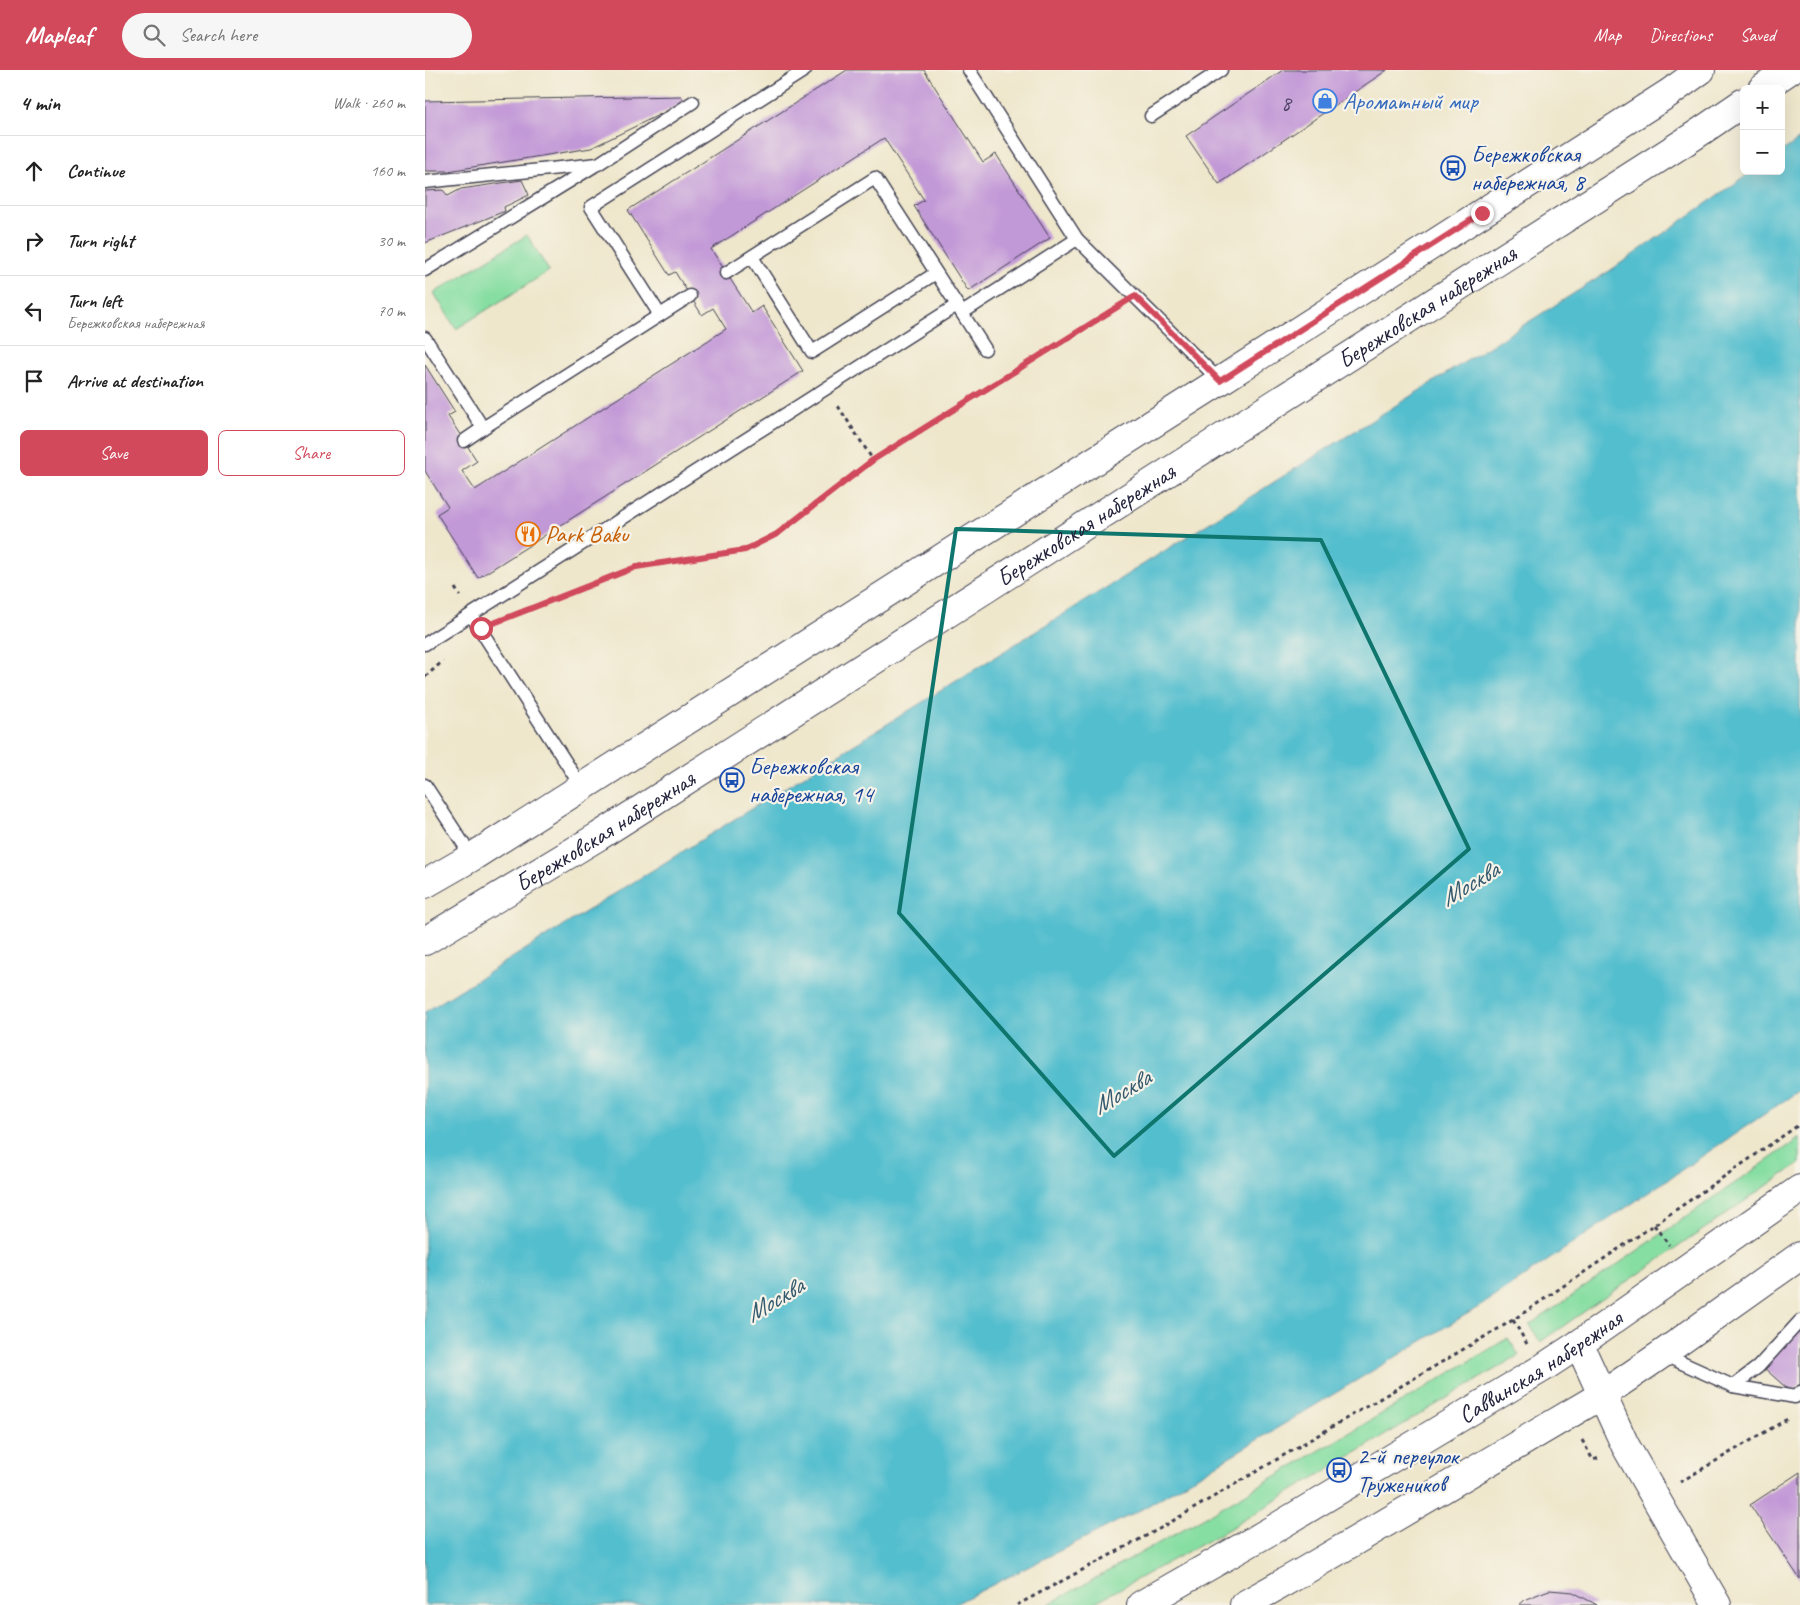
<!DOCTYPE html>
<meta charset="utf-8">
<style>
body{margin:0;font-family:Caveat,sans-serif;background:#f6f6f6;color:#222}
.controls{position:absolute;right:15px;top:15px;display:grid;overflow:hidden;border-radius:8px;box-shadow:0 5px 20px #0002}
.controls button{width:45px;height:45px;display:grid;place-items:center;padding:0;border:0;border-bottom:1px solid #e0e0e0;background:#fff;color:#222;font:25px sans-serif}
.stop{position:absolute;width:15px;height:15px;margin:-11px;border:4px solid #d1495b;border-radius:50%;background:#fff}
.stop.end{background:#d1495b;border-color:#fff;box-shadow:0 1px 5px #0008}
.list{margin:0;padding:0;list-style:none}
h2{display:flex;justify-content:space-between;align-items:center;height:65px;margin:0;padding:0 20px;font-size:21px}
h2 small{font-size:16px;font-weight:400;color:#767676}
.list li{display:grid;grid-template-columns:32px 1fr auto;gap:15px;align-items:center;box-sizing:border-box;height:70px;padding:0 20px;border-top:1px solid #e0e0e0}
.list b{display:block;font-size:19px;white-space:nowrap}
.list p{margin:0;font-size:16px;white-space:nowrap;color:#767676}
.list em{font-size:16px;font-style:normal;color:#767676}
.actions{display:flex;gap:10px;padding:15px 20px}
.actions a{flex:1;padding:11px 0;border:1px solid #d1495b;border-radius:8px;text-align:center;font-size:18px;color:#d1495b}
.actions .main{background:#d1495b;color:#fff}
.icon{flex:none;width:28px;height:28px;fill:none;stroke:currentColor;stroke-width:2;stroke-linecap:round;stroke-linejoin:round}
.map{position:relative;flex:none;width:1375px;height:1535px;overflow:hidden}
header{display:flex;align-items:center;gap:30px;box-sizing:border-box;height:70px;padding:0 25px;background:#d1495b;color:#fff}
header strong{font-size:24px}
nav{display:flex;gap:28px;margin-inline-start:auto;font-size:18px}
.search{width:350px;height:45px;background:#f6f6f6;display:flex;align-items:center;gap:12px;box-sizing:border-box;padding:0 18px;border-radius:28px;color:#767676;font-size:19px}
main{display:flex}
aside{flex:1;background:#fff}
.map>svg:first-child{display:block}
</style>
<header>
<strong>Mapleaf</strong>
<div class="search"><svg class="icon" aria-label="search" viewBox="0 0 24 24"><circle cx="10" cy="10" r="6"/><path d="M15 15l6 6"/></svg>Search here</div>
<nav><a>Map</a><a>Directions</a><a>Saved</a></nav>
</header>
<main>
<aside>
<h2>4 min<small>Walk · 260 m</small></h2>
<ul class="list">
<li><svg class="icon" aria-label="ahead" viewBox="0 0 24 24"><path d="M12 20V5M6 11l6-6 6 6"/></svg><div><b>Continue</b></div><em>160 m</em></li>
<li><svg class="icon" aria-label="right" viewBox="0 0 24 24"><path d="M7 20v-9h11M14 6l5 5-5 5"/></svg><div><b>Turn right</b></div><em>30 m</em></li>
<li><svg class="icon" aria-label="left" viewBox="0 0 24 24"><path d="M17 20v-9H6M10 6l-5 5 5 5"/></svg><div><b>Turn left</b><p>Бережковская набережная</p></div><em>70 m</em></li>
<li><svg class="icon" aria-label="arrive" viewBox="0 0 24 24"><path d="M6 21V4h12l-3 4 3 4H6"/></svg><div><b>Arrive at destination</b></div></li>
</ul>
<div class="actions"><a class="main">Save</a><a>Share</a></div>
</aside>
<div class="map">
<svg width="1375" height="1535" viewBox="0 0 1375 1535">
<rect width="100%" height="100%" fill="#f7f3e8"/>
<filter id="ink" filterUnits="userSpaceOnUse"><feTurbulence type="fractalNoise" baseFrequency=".02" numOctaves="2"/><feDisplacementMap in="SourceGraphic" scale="10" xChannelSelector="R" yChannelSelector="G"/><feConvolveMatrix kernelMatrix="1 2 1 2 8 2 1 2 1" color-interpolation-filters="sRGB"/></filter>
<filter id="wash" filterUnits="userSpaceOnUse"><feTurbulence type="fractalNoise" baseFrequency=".0096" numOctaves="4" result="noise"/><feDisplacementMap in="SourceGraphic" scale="20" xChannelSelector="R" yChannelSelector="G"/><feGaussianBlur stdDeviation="1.12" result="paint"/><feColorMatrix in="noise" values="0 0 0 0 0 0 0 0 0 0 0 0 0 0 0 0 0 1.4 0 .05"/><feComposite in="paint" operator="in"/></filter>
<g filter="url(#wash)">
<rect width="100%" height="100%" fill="#efe7cc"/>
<!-- green -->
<g fill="#86dea2" stroke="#54806e">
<path d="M 102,165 L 124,201 L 31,259 L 9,223 Z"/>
<path d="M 1375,1068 L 1375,1093 L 1115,1272 L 1105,1255 Z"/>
<path d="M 1083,1268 L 1094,1285 L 802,1460 L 665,1535 L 622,1535 C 778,1450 931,1360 1083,1268 Z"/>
</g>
<!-- water -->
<path fill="#53bece" stroke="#3a7084" d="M 1375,69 L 1375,1020 L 1057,1235 L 719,1438 L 528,1535 L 0,1535 L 0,942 L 679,519 L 1186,200 L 1328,101 L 1356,101 L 1356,82 Z"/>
<g id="blocks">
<!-- building -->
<g fill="#c299d7">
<path d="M 422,0 L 499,0 L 558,92 L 571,84 L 625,168 L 543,221 L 489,136 L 499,130 L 459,68 L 286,179 L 327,243 L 337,236 L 378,301 L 53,508 L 12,444 L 23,437 L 0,401 L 0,295 L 30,342 L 23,346 L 52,391 L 37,401 L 50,420 L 301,259 L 288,238 L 277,245 L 250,202 L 244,205 L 203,140 Z"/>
<path d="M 858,0 L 962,0 L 794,114 L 761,66 Z"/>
<path d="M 256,26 L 260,32 L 166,78 L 23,101 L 0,101 L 0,31 Z"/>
<path d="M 97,110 L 104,125 L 79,137 L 80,141 L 0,173 L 0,121 L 18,120 L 23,126 L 36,119 Z"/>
<path d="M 1375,1257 L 1375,1314 L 1367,1323 L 1338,1297 Z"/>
<path d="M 1375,1402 L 1375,1509 L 1325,1435 Z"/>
<path d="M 1124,1520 L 1148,1522 L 1172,1535 L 1094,1535 L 1101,1529 Z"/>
</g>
</g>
</g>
<g filter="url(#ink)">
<use href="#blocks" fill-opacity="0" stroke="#414051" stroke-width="1"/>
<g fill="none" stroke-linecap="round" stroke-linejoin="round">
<!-- lane casing -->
<g stroke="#414051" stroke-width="15">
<g id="lane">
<path d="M 544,0 L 652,169 L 795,311"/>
<path d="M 726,46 L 796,0"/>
<path d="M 0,112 L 173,94 L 268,32"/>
<path d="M 327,187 L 387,282 L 511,203"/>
<path d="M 0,200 L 169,96"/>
<path d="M 301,203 L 450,108 L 532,235"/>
<path d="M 537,243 L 560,279"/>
<path d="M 235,245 L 265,226"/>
<path d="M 0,268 L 58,358 L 235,245 L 166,137 L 380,0"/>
<path d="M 39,371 L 58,358"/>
<path d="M 46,545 L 156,716"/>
<path d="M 0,574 L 532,235 L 537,243 L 652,169"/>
<path d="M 0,715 L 47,787"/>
<path d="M 1237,1284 L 1308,1316 L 1370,1327 L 1375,1322"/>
<path d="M 1308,1316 L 1333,1297 L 1375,1251"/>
</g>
</g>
<!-- secondary casing -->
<g stroke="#414051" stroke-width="30">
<g id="secondary">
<path d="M 1337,19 L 1365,0"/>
<path d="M 0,814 L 47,787 L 795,311 L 1244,23 L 1276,0"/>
<path id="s1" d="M 0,871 L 174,766 L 1269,66 L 1319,32"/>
<path d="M 1154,1274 L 1200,1375 L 1292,1535"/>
<path id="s2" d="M 716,1535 L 847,1460 L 1116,1299 L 1154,1274 L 1375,1119"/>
<path d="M 819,1535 L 879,1501 L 1177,1325 L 1237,1284 L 1375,1186"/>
</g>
</g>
<!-- path -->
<g stroke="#414051" stroke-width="3" stroke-dasharray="4 4" stroke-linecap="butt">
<path d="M 413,336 L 448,390"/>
<path d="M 30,518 L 35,526"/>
<path d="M 92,544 L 211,497 L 320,480 L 352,464 L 448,390 L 690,239"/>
<path d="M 0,607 L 18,591"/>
<path d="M 1229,1155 L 1244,1175"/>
<path d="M 1088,1250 L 1102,1274"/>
<path d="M 1157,1370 L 1168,1390 L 1174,1388"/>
<path d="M 1255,1412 L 1364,1348"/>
<path d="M 592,1535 L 734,1459 L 1088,1250 L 1229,1155 L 1375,1054"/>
</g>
<!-- lane -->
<use href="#lane" stroke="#fff" stroke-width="12"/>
<!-- secondary -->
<use href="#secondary" stroke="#fff" stroke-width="28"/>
</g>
</g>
<g fill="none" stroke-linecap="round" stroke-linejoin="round" filter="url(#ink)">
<!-- route -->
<path stroke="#d1495b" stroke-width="6" d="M 56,558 L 211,497 L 320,480 L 352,464 L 448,390 L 710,226 L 795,311 L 1057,143"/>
</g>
<!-- marked area -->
<path fill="none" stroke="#0f766e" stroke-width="4" stroke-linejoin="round" d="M 531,459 L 896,470 L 1044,779 L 689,1086 L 474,843 Z"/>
<!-- icons -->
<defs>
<g id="shop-ring" transform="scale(1.25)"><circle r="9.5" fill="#f7f3e8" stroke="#3f7fe0" stroke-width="1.5"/><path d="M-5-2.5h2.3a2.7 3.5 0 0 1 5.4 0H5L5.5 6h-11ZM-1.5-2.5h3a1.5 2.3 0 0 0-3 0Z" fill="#3f7fe0"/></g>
<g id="bus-ring" transform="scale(1.25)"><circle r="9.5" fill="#f7f3e8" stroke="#1a4fb4" stroke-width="1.5"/><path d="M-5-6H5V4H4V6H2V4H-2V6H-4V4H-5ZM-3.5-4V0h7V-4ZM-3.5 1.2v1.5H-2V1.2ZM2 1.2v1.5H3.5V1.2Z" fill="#1a4fb4"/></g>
<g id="restaurant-ring" transform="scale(1.25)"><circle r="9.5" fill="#f7f3e8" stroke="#e8710a" stroke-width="1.5"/><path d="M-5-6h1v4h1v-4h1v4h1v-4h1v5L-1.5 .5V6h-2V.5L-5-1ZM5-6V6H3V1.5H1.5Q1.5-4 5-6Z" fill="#e8710a"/></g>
</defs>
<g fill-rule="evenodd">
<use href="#shop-ring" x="900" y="31"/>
<use href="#bus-ring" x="1028" y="98"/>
<use href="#restaurant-ring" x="103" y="464"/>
<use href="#bus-ring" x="307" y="710"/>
<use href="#bus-ring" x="914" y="1400"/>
</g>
<g text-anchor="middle" stroke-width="4.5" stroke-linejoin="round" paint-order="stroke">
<!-- number labels -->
<g font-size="21" fill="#4a4062">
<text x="861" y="40">8</text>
</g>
<!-- shop labels -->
<g font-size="24" fill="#366cbe" stroke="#f7f3e8" text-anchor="start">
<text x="918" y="39">Ароматный мир</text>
</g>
<!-- transit labels -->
<g font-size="24" fill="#164399" stroke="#f7f3e8" text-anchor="start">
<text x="1046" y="92">Бережковская<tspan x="1046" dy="28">набережная, 8</tspan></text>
<text x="324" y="704">Бережковская<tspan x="324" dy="28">набережная, 14</tspan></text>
<text x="932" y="1394">2-й переулок<tspan x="932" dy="28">Тружеников</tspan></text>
</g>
<!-- street labels -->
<g font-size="24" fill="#22223b" stroke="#f7f3e8">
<text dy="8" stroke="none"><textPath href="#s1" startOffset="1186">Бережковская набережная</textPath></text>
<text dy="8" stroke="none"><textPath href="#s1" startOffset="781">Бережковская набережная</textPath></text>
<text dy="8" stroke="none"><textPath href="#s1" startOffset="211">Бережковская набережная</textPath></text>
<text dy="8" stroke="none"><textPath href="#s2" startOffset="465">Саввинская набережная</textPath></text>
</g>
<!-- food labels -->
<g font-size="24" fill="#c56008" stroke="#f7f3e8" text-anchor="start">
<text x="120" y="472">Park Baku</text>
</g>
<!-- water labels -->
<g font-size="25" font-style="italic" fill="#33596e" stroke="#f7f3e8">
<text transform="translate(1044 813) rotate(-31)" y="9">Москва</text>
<text transform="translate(696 1021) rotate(-31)" y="9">Москва</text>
<text transform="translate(349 1229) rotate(-31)" y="9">Москва</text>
</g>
</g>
</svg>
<div class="controls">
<button>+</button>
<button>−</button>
</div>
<div class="stop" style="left:56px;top:558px"></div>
<div class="stop end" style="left:1057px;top:143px"></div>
</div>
</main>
